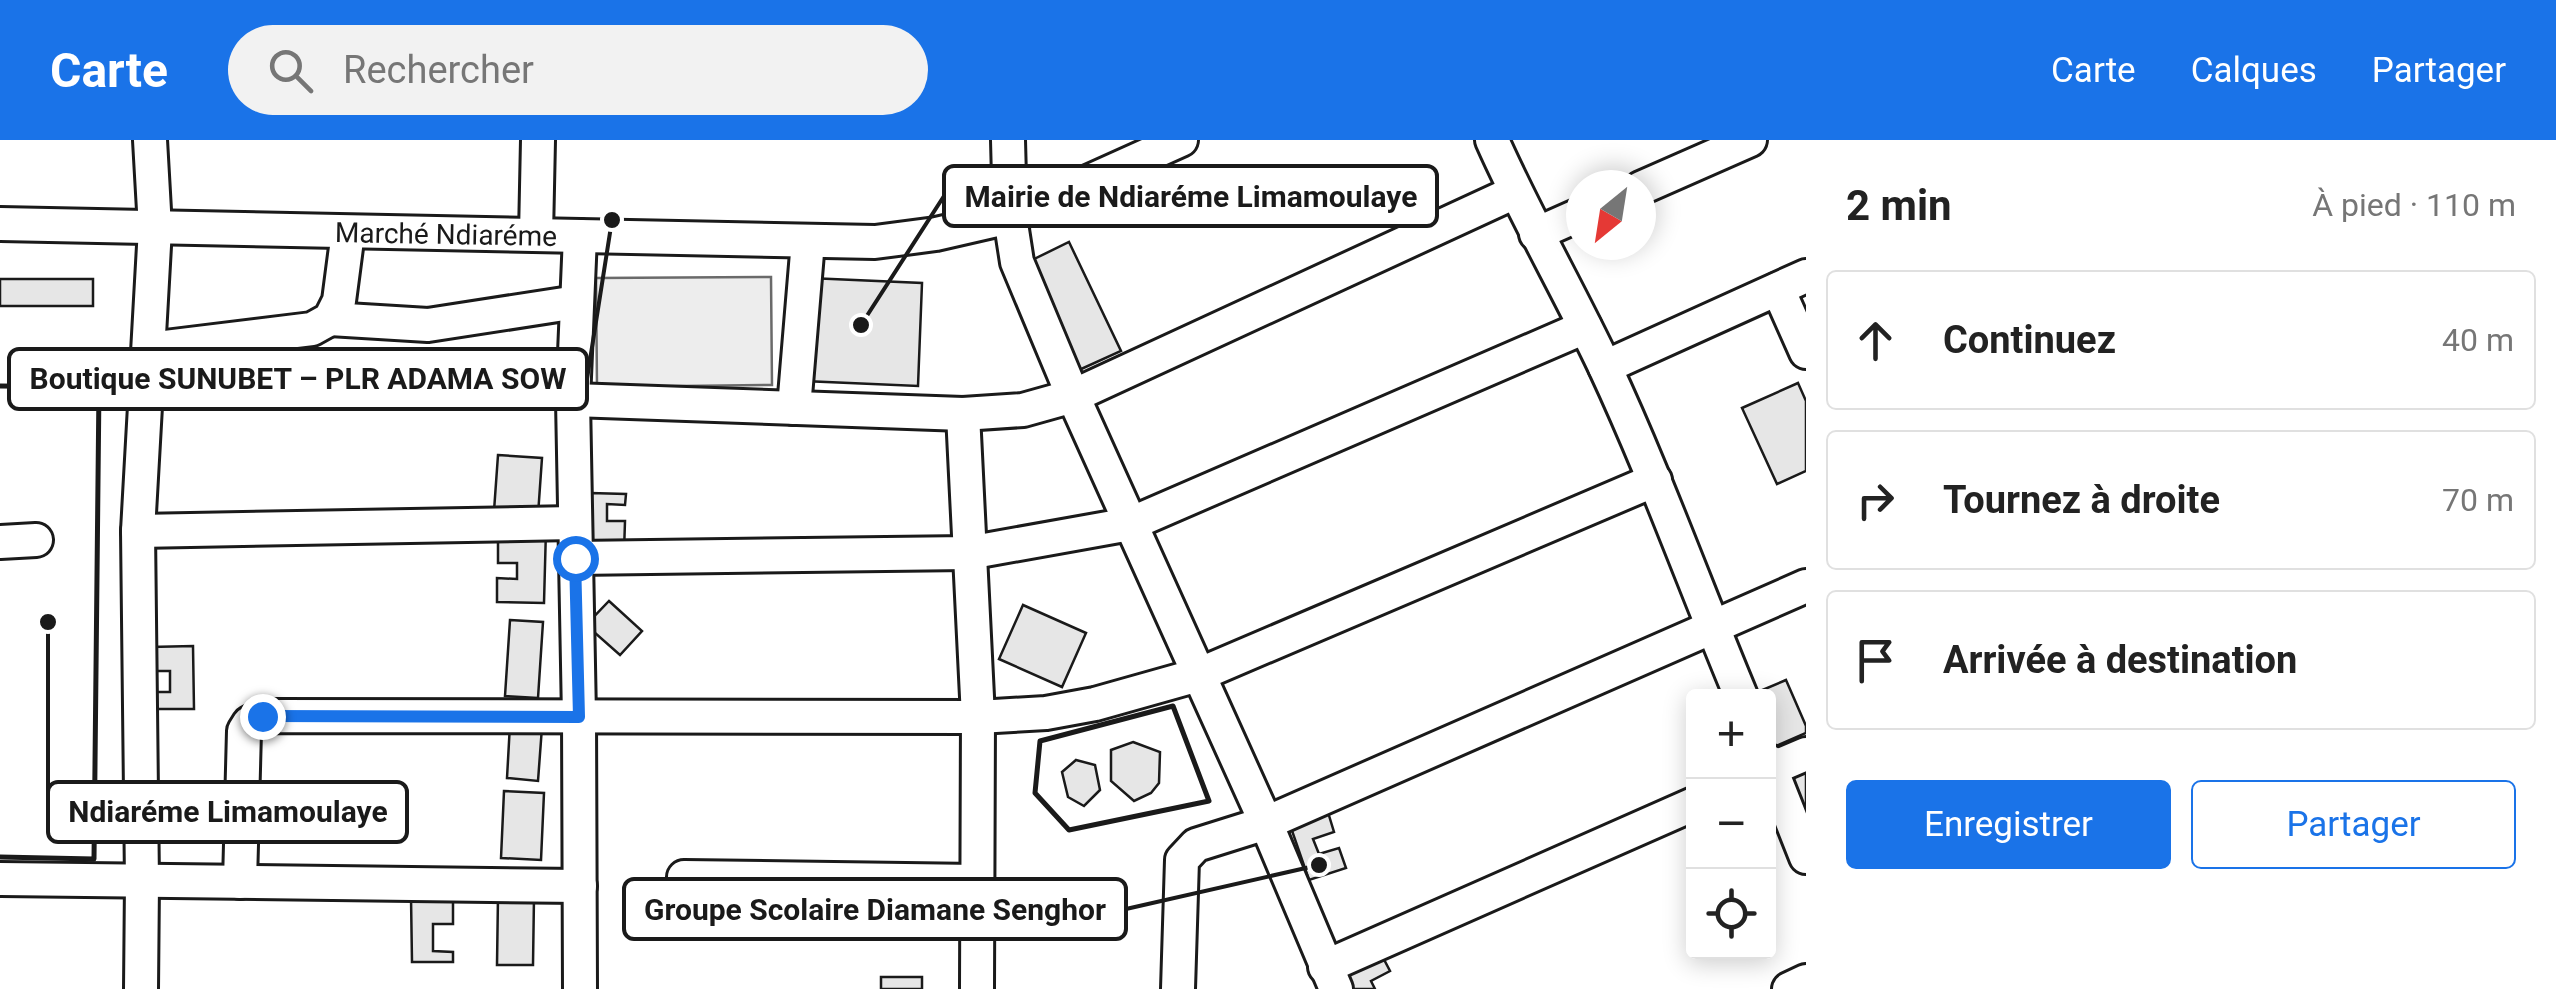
<!DOCTYPE html>
<html lang="fr">
<meta charset="utf-8">
<style>
body{margin:0;font-family:Roboto,sans-serif;background:#f2f2f2;color:#222}
.controls{position:absolute;right:30px;bottom:30px;display:grid;overflow:hidden;border-radius:10px;box-shadow:0 5px 25px #0003}
.controls button{width:90px;height:90px;display:grid;place-items:center;padding:0;border:0;border-bottom:2px solid #e0e0e0;background:#fff;color:#222;font:50px sans-serif}
.compass{position:absolute;left:1566px;top:30px;width:90px;height:90px;border-radius:50%;background:#fff;box-shadow:0 5px 25px #0003;rotate:210deg}
.stop{position:absolute;width:30px;height:30px;margin:-22px;border:8px solid #1a73e8;border-radius:50%;background:#fff}
.stop.end{background:#1a73e8;border-color:#fff;box-shadow:0 2px 10px #0008}
.list{margin:0;padding:0;list-style:none}
h2{display:flex;justify-content:space-between;align-items:center;height:130px;margin:0;padding:0 40px;font-size:42px}
h2 small{font-size:32px;font-weight:400;color:#767676}
.list li{display:grid;grid-template-columns:65px 1fr auto;gap:30px;align-items:center;box-sizing:border-box;height:140px;margin:0 20px 20px;padding:0 20px;border:2px solid #e0e0e0;border-radius:10px}
.list b{display:block;font-size:38px;white-space:nowrap}
.list em{font-size:32px;font-style:normal;color:#767676}
.actions{display:flex;gap:20px;padding:30px 40px}
.actions a{flex:1;padding:22px 0;border:2px solid #1a73e8;border-radius:10px;text-align:center;font-size:35px;color:#1a73e8}
.actions .main{background:#1a73e8;color:#fff}
.icon{flex:none;width:55px;height:55px;fill:none;stroke:currentColor;stroke-width:2;stroke-linecap:round;stroke-linejoin:round}
.map{position:relative;flex:none;width:1806px;height:849px;overflow:hidden}
header{display:flex;align-items:center;gap:60px;box-sizing:border-box;height:140px;padding:0 50px;background:#1a73e8;color:#fff}
header strong{font-size:48px}
nav{display:flex;gap:55px;margin-inline-start:auto;font-size:35px}
.search{width:700px;height:90px;background:#f2f2f2;display:flex;align-items:center;gap:25px;box-sizing:border-box;padding:0 35px;border-radius:55px;color:#767676;font-size:38px}
main{display:flex}
aside{flex:1;background:#fff}
.map>svg:first-child{display:block}
</style>
<header>
<strong>Carte</strong>
<div class="search"><svg class="icon" aria-label="search" viewBox="0 0 24 24"><circle cx="10" cy="10" r="6"/><path d="M15 15l6 6"/></svg>Rechercher</div>
<nav><a>Carte</a><a>Calques</a><a>Partager</a></nav>
</header>
<main>
<div class="map">
<svg width="1806" height="849" viewBox="0 0 1806 849">
<rect width="100%" height="100%" fill="#fff"/>
<!-- built -->
<path fill="#ededed" stroke="#6a6a6a" stroke-width="2.5" d="M 771,137 L 772,245 L 597,247 L 596,138 Z"/>
<!-- building -->
<g fill="#e6e6e6" stroke="#1a1a1a" stroke-width="2.5">
<path d="M 1069,102 L 1121,211 L 1079,230 L 1028,122 Z"/>
<path d="M 809,138 L 922,143 L 918,246 L 804,241 Z"/>
<rect x="0" y="139" width="93" height="27"/>
<path d="M 1798,243 L 1806,261 L 1806,331 L 1777,344 L 1742,268 Z"/>
<path d="M 498,315 L 542,318 L 538,375 L 494,371 Z"/>
<path d="M 590,353 L 626,354 L 625,365 L 607,364 L 607,381 L 625,381 L 624,412 L 589,411 Z"/>
<path d="M 498,388 L 546,389 L 544,463 L 497,462 L 497,438 L 517,439 L 517,423 L 498,423 Z"/>
<path d="M 609,461 L 642,491 L 620,515 L 586,485 Z"/>
<path d="M 1023,465 L 1086,493 L 1062,547 L 999,519 Z"/>
<path d="M 510,480 L 543,482 L 538,558 L 505,556 Z"/>
<path d="M 193,506 L 194,569 L 151,569 L 151,552 L 170,552 L 170,531 L 150,531 L 150,507 Z"/>
<path d="M 1786,540 L 1806,586 L 1806,593 L 1776,606 L 1768,589 L 1768,556 L 1754,556 L 1753,554 Z"/>
<path d="M 510,584 L 542,587 L 538,641 L 507,638 Z"/>
<path d="M 1133,602 L 1160,612 L 1159,643 L 1151,653 L 1134,661 L 1111,641 L 1111,610 Z"/>
<path d="M 1076,620 L 1095,625 L 1100,650 L 1084,666 L 1068,657 L 1062,632 Z"/>
<path d="M 1806,621 L 1806,671 L 1801,673 L 1783,630 Z"/>
<path d="M 504,651 L 544,653 L 541,720 L 501,718 Z"/>
<path d="M 1327,669 L 1334,692 L 1313,699 L 1319,714 L 1339,708 L 1346,728 L 1309,740 L 1289,682 Z"/>
<path d="M 498,756 L 534,757 L 533,825 L 497,825 Z"/>
<path d="M 411,757 L 453,757 L 453,784 L 433,784 L 433,811 L 453,812 L 453,822 L 412,822 Z"/>
<path d="M 1378,808 L 1390,831 L 1371,841 L 1375,849 L 1345,849 L 1335,829 Z"/>
<rect x="881" y="837" width="41" height="12"/>
</g>
<g fill="none" stroke-linecap="round" stroke-linejoin="round">
<!-- minor casing -->
<g stroke="#1a1a1a" stroke-width="38">
<g id="minor">
<path d="M 1008,0 L 1010,77 L 1017,122 L 1073,256 L 1266,683 L 1336,849"/>
<path d="M 1492,0 C 1526,77 1568,149 1604,225 C 1655,334 1695,446 1741,556"/>
<path d="M 1641,48 L 1750,0"/>
<path d="M 0,84 L 875,102 L 936,94 L 1010,77 L 1181,0"/>
<path d="M 1536,94 L 1581,74"/>
<path d="M 536,95 L 538,0"/>
<path d="M 1778,149 L 1806,212"/>
<path d="M 330,179 L 428,185 L 577,162"/>
<path d="M 149,209 L 312,189 L 330,179 L 339,161 L 348,92"/>
<path d="M 1605,227 L 1806,136"/>
<path d="M 573,260 L 963,274 L 1023,270 L 1073,256 L 1515,52"/>
<path d="M 794,268 L 808,101"/>
<path d="M 963,274 L 978,577 L 977,849"/>
<path d="M 138,391 L 574,383"/>
<path d="M 0,402 L 36,400"/>
<path d="M 575,418 L 968,413 L 1130,384 L 1585,187"/>
<path d="M 1768,621 L 1806,717"/>
<path d="M 1768,630 L 1806,614"/>
<path d="M 684,737 L 977,741"/>
<path d="M 0,739 L 580,746"/>
<path d="M 240,742 L 244,591 L 249,583 L 262,576 L 978,577 L 1046,573 L 1095,564 L 1198,535 L 1655,340"/>
<path d="M 1325,827 L 1694,664"/>
<path d="M 141,849 L 142,742 L 138,391 L 155,88 L 150,0"/>
<path d="M 580,849 L 579,577 L 573,260 L 580,96"/>
<path d="M 1178,849 L 1182,720 L 1196,705 L 1266,683 L 1806,446"/>
<path d="M 1789,849 L 1806,841"/>
</g>
</g>
<!-- minor -->
<use href="#minor" stroke="#fff" stroke-width="32"/>
<!-- wall -->
<g stroke="#1a1a1a" stroke-width="5">
<path d="M 0,246 L 99,247 L 94,719 L 0,717"/>
<path d="M 1173,566 L 1209,661 L 1069,690 L 1035,653 L 1040,601 Z"/>
</g>
</g>
<g fill="none" stroke-linecap="round" stroke-linejoin="round">
<!-- route -->
<path stroke="#1a73e8" stroke-width="12" d="M 262,576 L 579,577 L 575,418"/>
</g>
<g text-anchor="middle" stroke-width="8" stroke-linejoin="round" paint-order="stroke">
<!-- street labels -->
<g font-size="28" fill="#1a1a1a" stroke="#fff">
<text transform="translate(446 94) rotate(1)" y="10">Marché Ndiaréme</text>
</g>
</g>
<!-- callouts -->
<path fill="none" stroke="#1a1a1a" stroke-width="4" d="M861 185L944 56M612 80L587 239M48 482L48 672M1319 725L1126 769"/>
<g fill="#1a1a1a" stroke="#fff" stroke-width="4">
<circle cx="861" cy="185" r="10"/>
<circle cx="612" cy="80" r="10"/>
<circle cx="48" cy="482" r="10"/>
<circle cx="1319" cy="725" r="10"/>
</g>
<g fill="#fff" stroke="#1a1a1a" stroke-width="4">
<rect x="944" y="26" width="493" height="60" rx="10"/>
<rect x="9" y="209" width="578" height="60" rx="10"/>
<rect x="48" y="642" width="359" height="60" rx="10"/>
<rect x="624" y="739" width="502" height="60" rx="10"/>
</g>
<g font-size="30" text-anchor="middle" font-weight="bold" fill="#1a1a1a">
<text x="1191" y="67">Mairie de Ndiaréme Limamoulaye</text>
<text x="298" y="249">Boutique SUNUBET – PLR ADAMA SOW</text>
<text x="228" y="682">Ndiaréme Limamoulaye</text>
<text x="875" y="780">Groupe Scolaire Diamane Senghor</text>
</g>
</svg>
<div class="controls">
<button>+</button>
<button>−</button>
<button><svg class="icon" aria-label="locate" viewBox="0 0 24 24"><circle cx="12" cy="12" r="6"/><path d="M12 2v4M12 18v4M2 12h4M18 12h4"/></svg></button>
</div>
<svg class="compass" viewBox="-18 -18 36 36"><path d="M0-13l5 13h-10z" fill="#e53935"/><path d="M0 13l5-13h-10z" fill="#767676"/></svg>
<div class="stop" style="left:575px;top:418px"></div>
<div class="stop end" style="left:262px;top:576px"></div>
</div>
<aside>
<h2>2 min<small>À pied · 110 m</small></h2>
<ul class="list">
<li><svg class="icon" aria-label="ahead" viewBox="0 0 24 24"><path d="M12 20V5M6 11l6-6 6 6"/></svg><div><b>Continuez</b></div><em>40 m</em></li>
<li><svg class="icon" aria-label="right" viewBox="0 0 24 24"><path d="M7 20v-9h11M14 6l5 5-5 5"/></svg><div><b>Tournez à droite</b></div><em>70 m</em></li>
<li><svg class="icon" aria-label="arrive" viewBox="0 0 24 24"><path d="M6 21V4h12l-3 4 3 4H6"/></svg><div><b>Arrivée à destination</b></div></li>
</ul>
<div class="actions"><a class="main">Enregistrer</a><a>Partager</a></div>
</aside>
</main>
